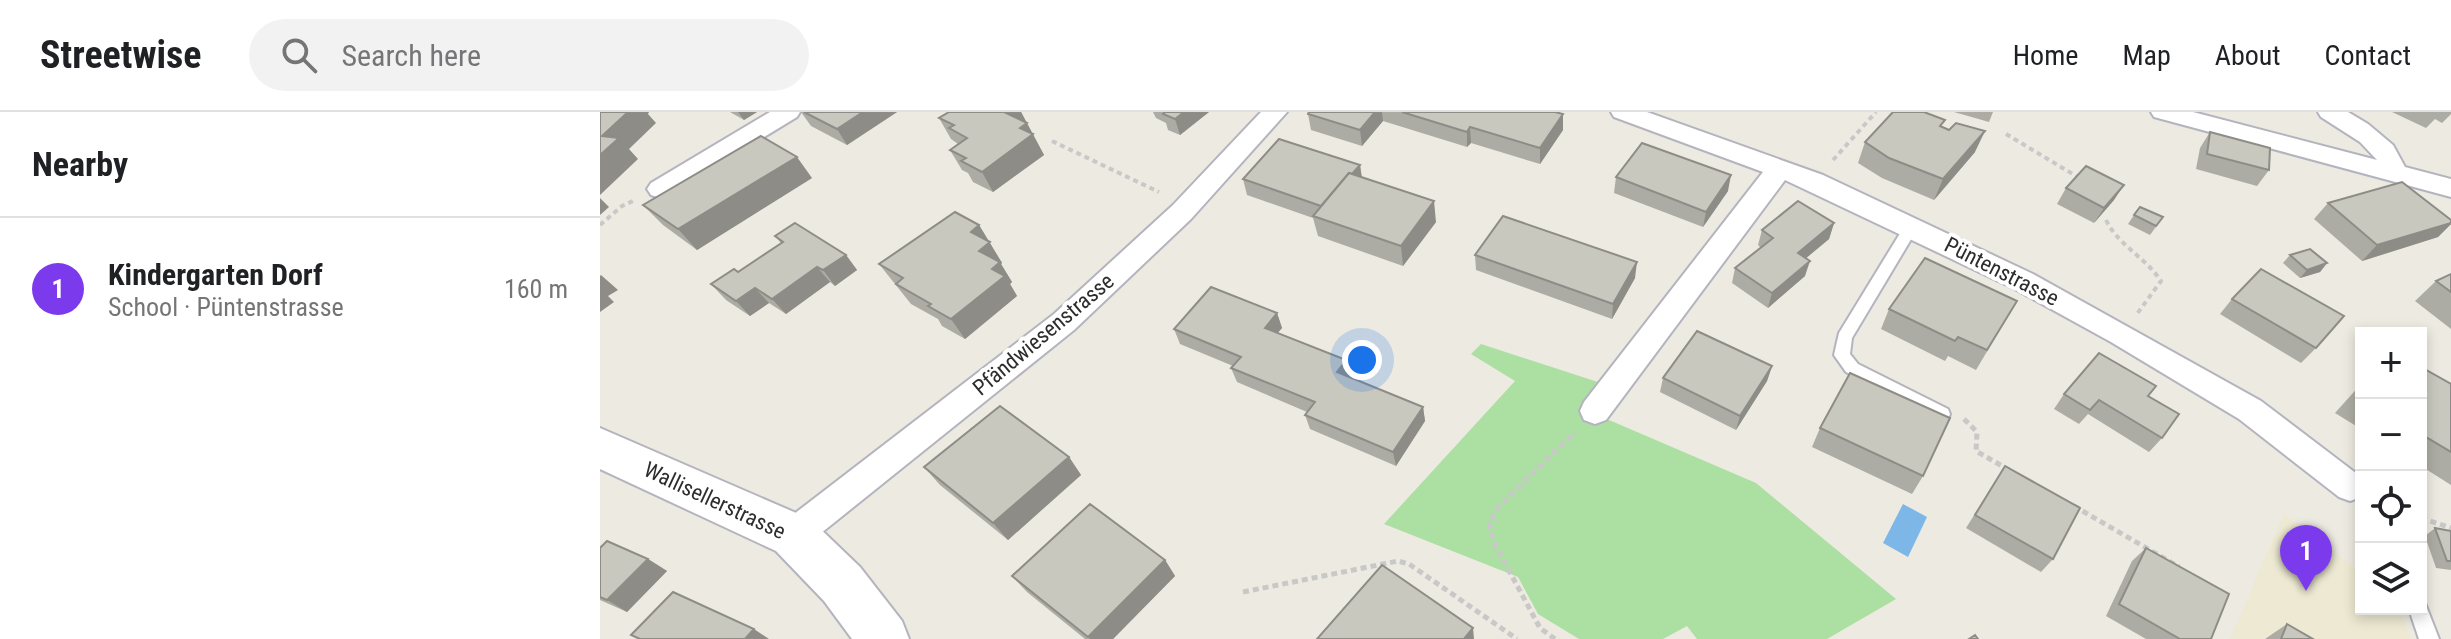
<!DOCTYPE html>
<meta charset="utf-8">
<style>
body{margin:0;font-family:"Roboto Condensed",sans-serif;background:#f2f2f2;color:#202124}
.controls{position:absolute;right:24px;bottom:24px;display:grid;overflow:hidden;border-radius:0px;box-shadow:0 4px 12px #0003}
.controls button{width:72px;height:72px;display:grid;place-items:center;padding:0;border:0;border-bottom:2px solid #e0e0e0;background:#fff;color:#202124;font:40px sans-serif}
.you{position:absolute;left:762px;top:248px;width:28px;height:28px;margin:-20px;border:6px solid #fff;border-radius:50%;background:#1a73e8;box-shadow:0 0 0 12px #1a73e833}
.badge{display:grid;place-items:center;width:52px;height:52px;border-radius:50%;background:#7c3aed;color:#fff;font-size:26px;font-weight:700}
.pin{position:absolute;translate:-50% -66px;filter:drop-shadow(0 2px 4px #0008)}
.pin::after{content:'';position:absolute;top:42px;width:28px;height:24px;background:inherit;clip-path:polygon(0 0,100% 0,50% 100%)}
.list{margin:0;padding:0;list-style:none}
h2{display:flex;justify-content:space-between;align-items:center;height:104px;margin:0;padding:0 32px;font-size:34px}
h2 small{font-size:26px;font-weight:400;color:#757577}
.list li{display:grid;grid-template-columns:52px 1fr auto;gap:24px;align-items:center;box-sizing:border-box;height:144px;padding:0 32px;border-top:2px solid #e0e0e0}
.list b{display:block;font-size:30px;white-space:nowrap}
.list p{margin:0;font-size:26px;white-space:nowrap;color:#757577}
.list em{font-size:26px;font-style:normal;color:#757577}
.icon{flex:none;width:44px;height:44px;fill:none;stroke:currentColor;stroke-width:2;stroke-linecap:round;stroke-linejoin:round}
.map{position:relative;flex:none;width:1851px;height:527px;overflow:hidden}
header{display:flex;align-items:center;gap:48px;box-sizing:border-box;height:112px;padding:0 40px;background:#fff;border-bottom:2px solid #e0e0e0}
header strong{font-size:38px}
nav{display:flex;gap:44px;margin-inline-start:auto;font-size:28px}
.search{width:560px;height:72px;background:#f2f2f2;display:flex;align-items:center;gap:20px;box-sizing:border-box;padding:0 28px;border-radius:44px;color:#757577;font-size:30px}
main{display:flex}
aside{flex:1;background:#fff}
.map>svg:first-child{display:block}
</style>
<header>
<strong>Streetwise</strong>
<div class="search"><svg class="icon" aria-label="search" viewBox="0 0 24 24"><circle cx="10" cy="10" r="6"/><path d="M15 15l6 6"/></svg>Search here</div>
<nav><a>Home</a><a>Map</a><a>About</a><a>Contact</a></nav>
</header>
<main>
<aside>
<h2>Nearby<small></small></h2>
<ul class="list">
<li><span class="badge">1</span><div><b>Kindergarten Dorf</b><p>School · Püntenstrasse</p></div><em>160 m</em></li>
</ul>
</aside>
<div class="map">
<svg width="1851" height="527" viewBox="0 0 1851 527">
<rect width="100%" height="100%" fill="#edeae1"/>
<!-- education -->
<path fill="#ede9d2" d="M 1684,402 L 1761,461 L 1761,497 L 1800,497 L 1811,527 L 1630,527 Z"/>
<!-- green -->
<path fill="#acdfa2" d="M 881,232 L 1007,273 L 988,299 L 1156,371 L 1296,487 L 1227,527 L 1097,527 L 1087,514 L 1063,527 L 979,527 L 938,502 L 918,465 L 784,412 L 915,269 L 871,242 Z"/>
<!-- water -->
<path fill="#7db7e7" d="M 1303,392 L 1327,405 L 1308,445 L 1283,431 Z"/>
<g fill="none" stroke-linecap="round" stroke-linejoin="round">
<!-- lane casing -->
<g stroke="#b4b4bf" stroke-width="4">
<g id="lane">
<path d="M 1312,109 L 1319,114 L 1252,226 L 1250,242 L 1258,252 L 1348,297 L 1350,302 L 1348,307 L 1342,309 L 1246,260 L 1234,243 L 1239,221 L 1307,110 Z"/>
<path d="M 1821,489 L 1825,491 L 1839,527 L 1819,527 L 1809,497 L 1821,497 Z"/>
</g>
</g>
<!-- street casing -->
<g stroke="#b4b4bf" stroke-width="4">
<g id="street">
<path d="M 170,0 L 200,0 L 197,5 L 69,83 L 60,86 L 51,83 L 47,77 L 51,71 Z"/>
<path d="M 661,0 L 687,0 L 591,107 L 474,218 L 205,434 L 193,438 L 181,434 L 176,423 L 181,412 L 454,202 L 573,93 Z"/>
<path d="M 1011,0 L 1047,0 L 1223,63 L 1433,162 L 1661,289 L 1761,365 L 1761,385 L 1750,389 L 1739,385 L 1639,307 L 1511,230 L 1413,176 L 1185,68 L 1006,308 L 995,312 L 984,308 L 980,299 L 984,290 L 1163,60 L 1014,5 Z"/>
<path d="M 1551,0 L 1593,0 L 1777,48 L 1760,30 L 1721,5 L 1718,0 L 1748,0 L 1768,12 L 1793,33 L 1805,55 L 1851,67 L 1851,85 L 1554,5 Z"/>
</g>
</g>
<!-- secondary casing -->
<g stroke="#b4b4bf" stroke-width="4">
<path id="secondary" d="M 0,316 L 210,407 L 260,455 L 302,509 L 309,527 L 252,527 L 224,489 L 176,439 L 0,357 Z"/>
</g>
<!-- path-far1 -->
<g stroke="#c8c8c8" stroke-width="4" stroke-dasharray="5 4" stroke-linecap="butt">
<path d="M 1406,22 L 1481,67"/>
<path d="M 452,29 L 559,80"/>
<path d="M 1233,48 L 1276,0"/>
<path d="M 1506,108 C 1518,133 1546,146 1561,169 L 1537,202"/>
<path d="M 0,113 L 22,94 L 35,88"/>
</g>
<!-- path -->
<g stroke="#c8c8c8" stroke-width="5" stroke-dasharray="6 4" stroke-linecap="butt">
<path d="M 1364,307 L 1377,320 L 1376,339 L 1409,358"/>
<path d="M 1474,394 L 1579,455"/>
<path d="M 1821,406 L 1851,416"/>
<path d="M 643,480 L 798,449 L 809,452 L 917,527"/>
<path d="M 955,527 L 940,516 L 893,429 L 890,412 L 897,396 L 975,320"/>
</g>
<!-- lane -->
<use href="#lane" fill="#fff" fill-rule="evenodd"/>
<!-- street -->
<use href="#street" fill="#fff" fill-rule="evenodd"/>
<!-- secondary -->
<use href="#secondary" fill="#fff" fill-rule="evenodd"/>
</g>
<!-- wall -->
<g fill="#adaca4">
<path d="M 130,0 L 157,0 L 144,8 Z"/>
<path d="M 201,0 L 297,0 L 247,33 L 211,14 Z"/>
<path d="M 421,0 L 444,43 L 393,80 L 373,70 L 368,61 L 362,58 L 350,38 L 358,32 L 351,27 L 339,6 Z"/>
<path d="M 553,0 L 609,0 L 580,23 L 568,18 L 566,11 L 556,6 Z"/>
<path d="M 709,0 L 955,0 L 963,18 L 940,52 L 871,31 L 867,35 L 783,9 L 762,34 L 711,18 L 708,2 Z"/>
<path d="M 1354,0 L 1393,0 L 1389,10 Z"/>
<path d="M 1792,0 L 1851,0 L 1851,2 L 1842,11 L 1835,7 L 1826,16 Z"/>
<path d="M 1343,16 L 1375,40 L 1334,88 L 1282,66 L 1258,51 L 1265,30 Z"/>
<path d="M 1610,20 L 1669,58 L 1657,74 L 1596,57 L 1600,36 Z"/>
<path d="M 760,53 L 762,65 L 836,110 L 803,154 L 718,124 L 713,106 L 647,83 L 643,67 Z"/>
<path d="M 1016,65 L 1128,79 L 1103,115 L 1014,81 Z"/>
<path d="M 212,66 L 97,138 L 63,113 L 43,93 Z"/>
<path d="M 1466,76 L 1514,88 L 1494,111 L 1457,92 Z"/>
<path d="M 1728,91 L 1851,108 L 1851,112 L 1838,125 L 1762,149 L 1714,107 Z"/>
<path d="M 1534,103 L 1563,105 L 1550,123 L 1528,112 Z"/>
<path d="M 1234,111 L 1229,127 L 1206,146 L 1205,164 L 1168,196 L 1132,171 L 1135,156 L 1161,136 L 1158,133 L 1162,118 Z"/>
<path d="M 379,113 L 402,151 L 401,152 L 412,170 L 410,172 L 417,184 L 365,227 L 342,214 L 338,207 L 311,192 L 279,152 Z"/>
<path d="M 175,124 L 246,143 L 257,158 L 235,174 L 230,170 L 186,202 L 169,191 L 150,204 L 126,188 L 111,172 L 138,160 L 181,131 Z"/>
<path d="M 875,143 L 1035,166 L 1012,207 L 876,158 Z"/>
<path d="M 1690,143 L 1727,151 L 1720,160 L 1700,166 L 1683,151 Z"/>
<path d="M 1851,162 L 1851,217 L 1815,189 L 1836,169 Z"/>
<path d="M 1632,187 L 1716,236 L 1701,251 L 1620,202 Z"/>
<path d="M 1417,189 L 1376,258 L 1348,244 L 1345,249 L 1281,217 L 1289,197 Z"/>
<path d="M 677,201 L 682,216 L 677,221 L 750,263 L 749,264 L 823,295 L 825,309 L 796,354 L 710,317 L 705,303 L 707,300 L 637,270 L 631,256 L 633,254 L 580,232 L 574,217 Z"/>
<path d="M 1172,254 L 1167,269 L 1136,318 L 1060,280 L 1063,266 Z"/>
<path d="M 1821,255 L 1851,272 L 1851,373 L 1821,354 Z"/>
<path d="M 1761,272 L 1761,317 L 1735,301 Z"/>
<path d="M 1464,282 L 1548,284 L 1562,326 L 1549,340 L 1488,302 L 1479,312 L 1454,297 Z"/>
<path d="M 1220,316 L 1323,364 L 1312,382 L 1212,335 Z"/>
<path d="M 469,345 L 481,363 L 408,428 L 340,373 L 324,355 Z"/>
<path d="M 1405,354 L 1453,447 L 1441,460 L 1366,416 Z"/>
<path d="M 1835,416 L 1851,419 L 1851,458 L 1836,456 L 1825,424 Z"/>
<path d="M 0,436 L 48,447 L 67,459 L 27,500 L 0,488 Z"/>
<path d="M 1546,436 L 1611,527 L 1546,527 L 1506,504 L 1532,449 Z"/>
<path d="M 565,448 L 575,464 L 513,527 L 485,527 L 427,480 L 412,464 Z"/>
<path d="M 1687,512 L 1713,527 L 1665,527 Z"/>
</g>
<!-- shaded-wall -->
<g fill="#8d8c86">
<path d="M 28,0 L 49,0 L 48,2 L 56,11 L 29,37 L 38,47 L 0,83 L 0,43 L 2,24 Z"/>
<path d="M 138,0 L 157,0 L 144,8 Z"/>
<path d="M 263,0 L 297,0 L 247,33 L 237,17 Z"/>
<path d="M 408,0 L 421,0 L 444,43 L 393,80 L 382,60 L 406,1 Z"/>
<path d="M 584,0 L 609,0 L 580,23 L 575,7 Z"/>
<path d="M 775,0 L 782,0 L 783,9 L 762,34 L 760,18 Z"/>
<path d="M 963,2 L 963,18 L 940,52 L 940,36 Z"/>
<path d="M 870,15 L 871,31 L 867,35 L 867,20 Z"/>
<path d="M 1385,19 L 1375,40 L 1334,88 L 1343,67 Z"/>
<path d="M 197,45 L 212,66 L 97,138 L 78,117 Z"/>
<path d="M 760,53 L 762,69 L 725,95 Z"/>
<path d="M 1131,63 L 1128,79 L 1103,115 L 1106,100 Z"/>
<path d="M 1524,73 L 1514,88 L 1494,111 L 1504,96 Z"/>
<path d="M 0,86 L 9,95 L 0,103 Z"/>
<path d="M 834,89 L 836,110 L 803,154 L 801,134 Z"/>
<path d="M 1234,111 L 1229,127 L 1193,157 L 1198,141 Z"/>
<path d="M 1851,111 L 1851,112 L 1838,125 L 1762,149 L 1777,133 Z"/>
<path d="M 379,113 L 402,151 L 401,152 L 412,170 L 410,172 L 417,184 L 365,227 L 351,207 L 379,139 L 371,120 Z"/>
<path d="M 246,143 L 257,158 L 235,174 L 223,158 Z"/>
<path d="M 1210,149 L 1205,164 L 1168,196 L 1172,181 Z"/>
<path d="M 1037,150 L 1035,166 L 1012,207 L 1013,192 Z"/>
<path d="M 1727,151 L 1720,160 L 1700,166 L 1707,158 Z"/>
<path d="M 217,155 L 230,170 L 186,202 L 172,187 Z"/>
<path d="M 1,163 L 18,178 L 8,184 L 14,190 L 0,200 L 0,164 Z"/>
<path d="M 155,176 L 169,191 L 150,204 L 136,189 Z"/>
<path d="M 677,201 L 682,216 L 669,231 L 665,216 Z"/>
<path d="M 746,248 L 750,263 L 741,274 L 737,260 Z"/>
<path d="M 1172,254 L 1167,269 L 1136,318 L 1140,304 Z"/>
<path d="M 823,295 L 825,309 L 796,354 L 793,340 Z"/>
<path d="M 469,345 L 481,363 L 408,428 L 393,411 Z"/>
<path d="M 48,447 L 67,459 L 27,500 L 7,488 Z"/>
<path d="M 565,448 L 575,464 L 513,527 L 490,527 L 488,525 Z"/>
<path d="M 873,516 L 874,527 L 864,527 Z"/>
<path d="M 154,517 L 169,527 L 145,527 Z"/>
</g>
<!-- building -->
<g fill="#c9c8bf" stroke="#8d8c86" stroke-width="2">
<path d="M 0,0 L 28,0 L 2,24 L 19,26 L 0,43 Z"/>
<path d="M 204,0 L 263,0 L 237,17 Z"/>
<path d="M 349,0 L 408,0 L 406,1 L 427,11 L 420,16 L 433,22 L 382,60 L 361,49 L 366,46 L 350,38 L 367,26 L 349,16 L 354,13 L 339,6 Z"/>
<path d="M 565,0 L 584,0 L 575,7 L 563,2 Z"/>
<path d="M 709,0 L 775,0 L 760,18 L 708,2 Z"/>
<path d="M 802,0 L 955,0 L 963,2 L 940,36 L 870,15 L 867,20 Z"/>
<path d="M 1293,0 L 1324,0 L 1345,8 L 1340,14 L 1349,18 L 1356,11 L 1385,19 L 1343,67 L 1289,46 L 1265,30 Z"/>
<path d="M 1610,20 L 1670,36 L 1669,58 L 1607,42 Z"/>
<path d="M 161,24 L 197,45 L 78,117 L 43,93 Z"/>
<path d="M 679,27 L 760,53 L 752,62 L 749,61 L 721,94 L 643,67 Z"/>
<path d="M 1042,31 L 1131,63 L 1106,100 L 1016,65 Z"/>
<path d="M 1486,54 L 1524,73 L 1504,96 L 1466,76 Z"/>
<path d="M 749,61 L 834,89 L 801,134 L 713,104 Z"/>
<path d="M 1802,70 L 1851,108 L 1851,111 L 1777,133 L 1728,91 Z"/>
<path d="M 1198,89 L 1234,111 L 1198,141 L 1210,149 L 1172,181 L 1135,156 L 1173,126 L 1162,118 Z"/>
<path d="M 1540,95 L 1563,105 L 1556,114 L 1534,103 Z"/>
<path d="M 355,100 L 379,113 L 371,120 L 390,130 L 379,139 L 400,150 L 392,157 L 405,164 L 351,207 L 328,194 L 331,192 L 296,172 L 303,166 L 279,152 Z"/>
<path d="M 903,104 L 1037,150 L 1013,192 L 875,143 Z"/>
<path d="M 195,111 L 246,143 L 223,158 L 217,155 L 172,187 L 155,176 L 136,189 L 111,172 L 134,157 L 138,160 L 183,130 L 175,124 Z"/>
<path d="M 1710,137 L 1727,151 L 1707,158 L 1690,143 Z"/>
<path d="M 1325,146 L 1417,189 L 1387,238 L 1358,225 L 1355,229 L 1289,197 Z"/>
<path d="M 1661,157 L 1744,204 L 1716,236 L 1632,187 Z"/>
<path d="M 1851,162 L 1851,180 L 1836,169 Z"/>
<path d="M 611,175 L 677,201 L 665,216 L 746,248 L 737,260 L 823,295 L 793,340 L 705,303 L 715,290 L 631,256 L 641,245 L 574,217 Z"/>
<path d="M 1097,219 L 1172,254 L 1140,304 L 1063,266 Z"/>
<path d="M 1499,241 L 1556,274 L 1548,284 L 1579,302 L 1562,326 L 1499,288 L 1490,298 L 1464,282 Z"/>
<path d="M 1821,255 L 1851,272 L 1851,340 L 1821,322 Z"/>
<path d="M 1250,261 L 1350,306 L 1323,364 L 1220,316 Z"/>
<path d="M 400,294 L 469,345 L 393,411 L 324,355 Z"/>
<path d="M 1405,354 L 1480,396 L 1453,447 L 1375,403 Z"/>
<path d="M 490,392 L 565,448 L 488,525 L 412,464 Z"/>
<path d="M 1835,416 L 1851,419 L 1851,449 L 1847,449 Z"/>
<path d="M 7,429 L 48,447 L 7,488 L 0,485 L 0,436 Z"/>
<path d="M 1546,436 L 1629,482 L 1611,527 L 1580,527 L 1519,492 Z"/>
<path d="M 782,453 L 873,516 L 864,527 L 717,527 Z"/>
<path d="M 73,480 L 154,517 L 145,527 L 40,527 L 31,523 Z"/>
<path d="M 1687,512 L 1713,527 L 1681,527 Z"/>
<path d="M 1375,523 L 1378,527 L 1369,527 Z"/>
</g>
<g text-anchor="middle" stroke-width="8" stroke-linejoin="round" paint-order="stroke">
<!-- street labels -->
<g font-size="22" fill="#2d2d2d" stroke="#fff">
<text transform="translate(1402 159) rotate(27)" y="8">Püntenstrasse</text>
<text transform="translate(443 222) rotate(-40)" y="8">Pfändwiesenstrasse</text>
<text transform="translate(115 388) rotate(25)" y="8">Wallisellerstrasse</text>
</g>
</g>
</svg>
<div class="controls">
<button>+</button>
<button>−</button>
<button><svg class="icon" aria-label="locate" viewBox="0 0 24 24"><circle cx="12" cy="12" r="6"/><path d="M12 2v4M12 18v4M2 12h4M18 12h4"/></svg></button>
<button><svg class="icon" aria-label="layers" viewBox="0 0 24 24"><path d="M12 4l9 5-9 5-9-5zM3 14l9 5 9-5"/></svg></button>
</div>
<div class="you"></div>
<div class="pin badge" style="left:1706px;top:479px">1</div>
</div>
</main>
